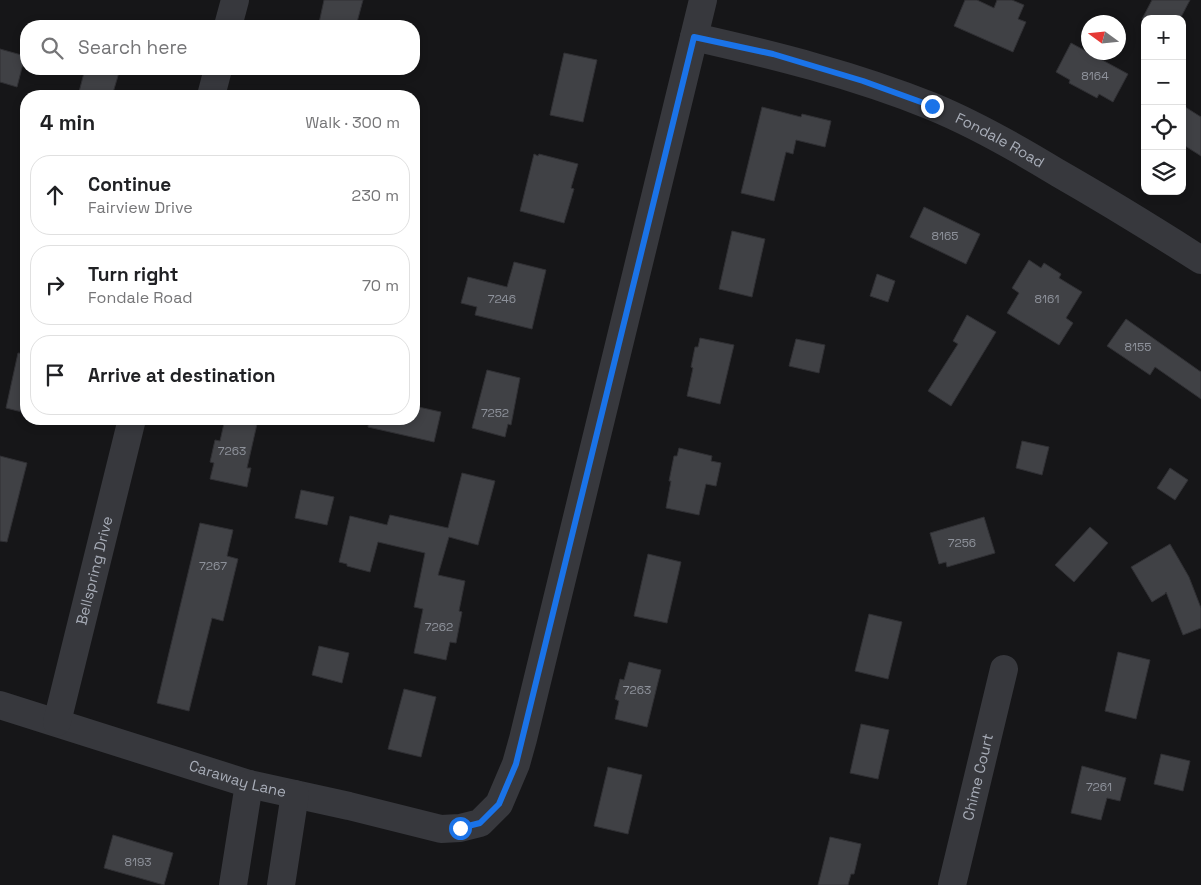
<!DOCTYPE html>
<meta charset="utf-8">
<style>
body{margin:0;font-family:"Space Grotesk",sans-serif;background:#f6f6f6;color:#202124}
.controls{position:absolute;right:15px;top:15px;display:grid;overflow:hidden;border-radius:10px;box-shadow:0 2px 8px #0003}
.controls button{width:45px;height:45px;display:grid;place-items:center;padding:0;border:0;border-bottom:1px solid #e0e0e0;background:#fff;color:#202124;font:25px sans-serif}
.compass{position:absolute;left:1081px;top:15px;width:45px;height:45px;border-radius:50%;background:#fff;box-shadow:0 2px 8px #0003;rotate:285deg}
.stop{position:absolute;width:15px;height:15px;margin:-11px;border:4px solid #1a73e8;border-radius:50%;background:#fff}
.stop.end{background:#1a73e8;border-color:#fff;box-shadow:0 1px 5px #0008}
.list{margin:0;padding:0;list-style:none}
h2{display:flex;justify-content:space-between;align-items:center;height:65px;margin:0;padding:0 20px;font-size:21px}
h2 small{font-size:16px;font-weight:400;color:#757577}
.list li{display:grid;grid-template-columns:32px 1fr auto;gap:15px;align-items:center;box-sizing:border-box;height:80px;margin:0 10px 10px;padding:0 10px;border:1px solid #e0e0e0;border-radius:20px}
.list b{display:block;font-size:19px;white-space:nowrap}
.list p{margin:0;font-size:16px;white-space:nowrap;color:#757577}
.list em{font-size:16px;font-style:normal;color:#757577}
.icon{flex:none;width:28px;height:28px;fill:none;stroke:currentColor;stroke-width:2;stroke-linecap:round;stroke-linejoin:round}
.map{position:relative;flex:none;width:1201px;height:885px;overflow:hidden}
.search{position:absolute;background:#fff;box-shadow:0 2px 8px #0003;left:20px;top:20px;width:400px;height:55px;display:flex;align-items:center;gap:12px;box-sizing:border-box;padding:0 18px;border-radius:20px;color:#757577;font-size:19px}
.panel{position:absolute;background:#fff;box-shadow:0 2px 8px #0003;left:20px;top:90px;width:400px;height:335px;border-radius:20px}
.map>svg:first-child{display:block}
</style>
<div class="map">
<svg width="1201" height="885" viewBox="0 0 1201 885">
<rect width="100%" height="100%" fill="#161618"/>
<!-- building -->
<g fill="#404145" stroke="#303034">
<path d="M 324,0 L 363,0 L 356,26 L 331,26 L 319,23 Z"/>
<path d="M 965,0 L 977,0 L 994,8 L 997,0 L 1012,0 L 1024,5 L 1018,19 L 1026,22 L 1013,52 L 954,26 Z"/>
<path d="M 1152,0 L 1190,0 L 1180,19 L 1142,19 Z"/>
<path d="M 1071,43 L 1128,74 L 1113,102 L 1099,94 L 1097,98 L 1069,83 L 1070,80 L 1056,72 Z"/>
<path d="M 0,49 L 25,56 L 17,87 L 0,82 Z"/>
<path d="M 564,53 L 597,60 L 583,122 L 550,115 Z"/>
<path d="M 85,69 L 120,69 L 112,96 L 96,96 L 79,92 Z"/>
<path d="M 1182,105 L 1201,117 L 1201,156 L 1182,144 Z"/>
<path d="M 762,107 L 801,117 L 802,114 L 831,121 L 825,147 L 796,140 L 793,154 L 786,152 L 774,201 L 741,193 Z"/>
<path d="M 534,154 L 538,156 L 539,154 L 578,164 L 571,188 L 574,189 L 564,223 L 520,211 Z"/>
<path d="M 924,207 L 980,234 L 966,264 L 910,237 Z"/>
<path d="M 732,231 L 765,239 L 752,297 L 719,289 Z"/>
<path d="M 1029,260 L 1041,268 L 1044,263 L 1061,274 L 1059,278 L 1082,292 L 1066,318 L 1073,323 L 1059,345 L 1007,313 L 1019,293 L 1012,288 Z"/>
<path d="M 514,262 L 546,270 L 532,329 L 475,315 L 477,307 L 461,303 L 468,277 L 507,287 Z"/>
<path d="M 877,274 L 895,281 L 888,302 L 870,296 Z"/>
<path d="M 967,315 L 996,332 L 951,406 L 928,391 L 958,344 L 953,341 Z"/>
<path d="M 1126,319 L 1201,372 L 1201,399 L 1155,367 L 1150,375 L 1107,346 Z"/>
<path d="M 700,338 L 734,345 L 720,404 L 687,396 L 693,368 L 691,367 L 695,347 L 698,347 Z"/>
<path d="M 796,339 L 825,345 L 819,373 L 789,366 Z"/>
<path d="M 18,353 L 26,354 L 26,413 L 6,408 Z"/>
<path d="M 487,370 L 520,378 L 511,425 L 508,424 L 505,437 L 472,428 Z"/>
<path d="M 414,406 L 441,412 L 434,442 L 368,427 L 369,419 L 414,419 Z"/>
<path d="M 225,419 L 234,419 L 257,424 L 247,468 L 251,468 L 247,487 L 210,479 L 214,463 L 210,462 L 215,440 L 220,441 Z"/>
<path d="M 1022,441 L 1049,447 L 1042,475 L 1016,468 Z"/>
<path d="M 679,448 L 712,456 L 711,461 L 721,463 L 716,486 L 706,484 L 699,515 L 666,508 L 671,481 L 669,481 L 674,456 L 677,456 Z"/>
<path d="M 0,456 L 27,463 L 7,542 L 0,541 Z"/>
<path d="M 1170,468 L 1188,480 L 1175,500 L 1157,488 Z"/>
<path d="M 462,473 L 495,481 L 478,545 L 449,537 L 438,575 L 465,581 L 459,611 L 462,612 L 456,643 L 450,642 L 446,660 L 414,653 L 423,609 L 414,607 L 425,553 L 378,542 L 370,572 L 347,566 L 347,564 L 339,562 L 350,516 L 387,525 L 390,515 L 448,528 Z"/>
<path d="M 301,490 L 334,497 L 327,525 L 295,518 Z"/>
<path d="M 984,517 L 995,553 L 947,567 L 946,562 L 939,564 L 930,533 Z"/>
<path d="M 200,523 L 233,530 L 227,556 L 238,559 L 223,621 L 212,618 L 189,711 L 157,703 Z"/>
<path d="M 1090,527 L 1108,543 L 1074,582 L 1055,565 Z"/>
<path d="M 1170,544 L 1189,577 L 1201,608 L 1201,628 L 1183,635 L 1166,592 L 1165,594 L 1152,602 L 1131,567 Z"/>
<path d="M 648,554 L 681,562 L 667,623 L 634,616 Z"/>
<path d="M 869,614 L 902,622 L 888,679 L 855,671 Z"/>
<path d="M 319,646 L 349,653 L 342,683 L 312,675 Z"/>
<path d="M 1118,652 L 1150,660 L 1136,719 L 1105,711 Z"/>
<path d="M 629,662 L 661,670 L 647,727 L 615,719 L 619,701 L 615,699 L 620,679 L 624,680 Z"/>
<path d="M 404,689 L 436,697 L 421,757 L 388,749 Z"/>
<path d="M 861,724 L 889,730 L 878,779 L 850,773 Z"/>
<path d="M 1161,754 L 1190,761 L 1183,791 L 1154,784 Z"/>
<path d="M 1082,766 L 1126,778 L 1120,801 L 1107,798 L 1101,820 L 1071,813 Z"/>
<path d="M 608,767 L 642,775 L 628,834 L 594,826 Z"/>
<path d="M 113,835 L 173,853 L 164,885 L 104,868 Z"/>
<path d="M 830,837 L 861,844 L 854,874 L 851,874 L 848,885 L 818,885 Z"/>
</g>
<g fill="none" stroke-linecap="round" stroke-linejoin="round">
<!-- minor -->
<g stroke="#37383d" stroke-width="28">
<path d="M 228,26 L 235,0"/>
<path id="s1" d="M 694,37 C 774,55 854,75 931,106 C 975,124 1017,148 1058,173 C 1107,201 1154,230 1201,260"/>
<path d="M 211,96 L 218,69"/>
<path id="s2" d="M 0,705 L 249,784 L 349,806 L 441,829 L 460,828 L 480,823 L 499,804 L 516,764 L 523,739 L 703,0"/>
<path id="s3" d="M 57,722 L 132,419"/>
<path d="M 233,885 L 249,784"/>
<path d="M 281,885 L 295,794"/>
<path id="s4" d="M 952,885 L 1004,669"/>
</g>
</g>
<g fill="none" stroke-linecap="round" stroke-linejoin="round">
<!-- route -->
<path stroke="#1a73e8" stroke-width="6" d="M 460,828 L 480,823 L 499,804 L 516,764 L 694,37 L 773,54 L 863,81 L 932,106"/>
</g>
<g text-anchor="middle" stroke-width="5" stroke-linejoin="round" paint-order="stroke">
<!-- number labels -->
<g font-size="12" fill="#8e929b">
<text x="1095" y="80">8164</text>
<text x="945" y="240">8165</text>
<text x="502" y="303">7246</text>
<text x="1047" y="303">8161</text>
<text x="1138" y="351">8155</text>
<text x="495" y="417">7252</text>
<text x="232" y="455">7263</text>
<text x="962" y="547">7256</text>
<text x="213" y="570">7267</text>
<text x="439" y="631">7262</text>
<text x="637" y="694">7263</text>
<text x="1099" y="791">7261</text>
<text x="138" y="866">8193</text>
</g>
<!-- street labels -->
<g font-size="15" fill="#a8adb8" stroke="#111113">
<text dy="5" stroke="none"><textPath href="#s1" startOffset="324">Fondale Road</textPath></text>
<text dy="5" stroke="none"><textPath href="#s3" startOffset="156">Bellspring Drive</textPath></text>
<text dy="5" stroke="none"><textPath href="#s2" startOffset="249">Caraway Lane</textPath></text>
<text dy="5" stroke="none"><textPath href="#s4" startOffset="111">Chime Court</textPath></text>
</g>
</g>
</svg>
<div class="controls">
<button>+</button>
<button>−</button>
<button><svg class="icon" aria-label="locate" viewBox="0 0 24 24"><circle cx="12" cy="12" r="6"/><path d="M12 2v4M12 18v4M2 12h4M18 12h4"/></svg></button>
<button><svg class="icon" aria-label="layers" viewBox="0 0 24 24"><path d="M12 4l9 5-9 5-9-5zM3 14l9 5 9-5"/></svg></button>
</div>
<svg class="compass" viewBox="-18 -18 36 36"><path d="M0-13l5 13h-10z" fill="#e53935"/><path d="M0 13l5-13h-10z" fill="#757577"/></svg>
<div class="stop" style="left:460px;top:828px"></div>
<div class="stop end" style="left:932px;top:106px"></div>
<div class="search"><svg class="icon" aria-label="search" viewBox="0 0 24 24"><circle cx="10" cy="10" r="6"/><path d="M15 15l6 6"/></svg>Search here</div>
<section class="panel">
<h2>4 min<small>Walk · 300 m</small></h2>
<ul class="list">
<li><svg class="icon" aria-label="ahead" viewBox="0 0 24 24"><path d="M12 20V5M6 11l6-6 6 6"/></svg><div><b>Continue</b><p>Fairview Drive</p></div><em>230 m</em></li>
<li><svg class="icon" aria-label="right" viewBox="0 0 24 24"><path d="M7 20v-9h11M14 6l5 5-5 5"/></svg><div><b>Turn right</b><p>Fondale Road</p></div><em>70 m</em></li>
<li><svg class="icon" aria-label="arrive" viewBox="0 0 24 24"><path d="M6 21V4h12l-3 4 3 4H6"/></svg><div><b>Arrive at destination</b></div></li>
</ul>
</section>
</div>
